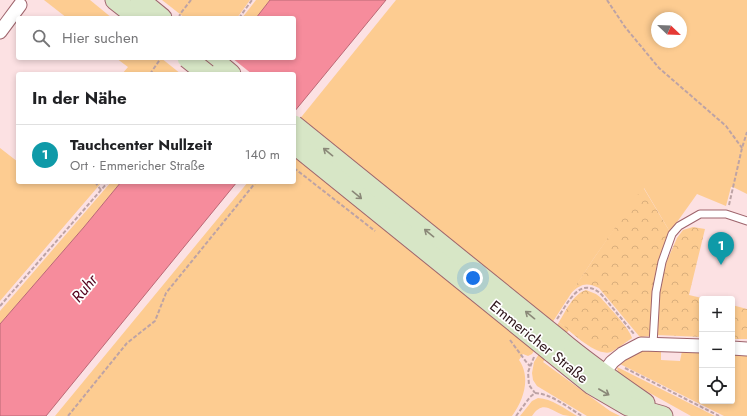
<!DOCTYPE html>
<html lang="de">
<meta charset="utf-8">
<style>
body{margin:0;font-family:Jost,sans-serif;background:#f2f2f2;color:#202124}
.controls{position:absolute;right:12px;bottom:12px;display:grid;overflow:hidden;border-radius:4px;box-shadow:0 2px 6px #0003}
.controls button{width:36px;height:36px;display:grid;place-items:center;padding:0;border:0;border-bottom:1px solid #e0e0e0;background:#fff;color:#202124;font:20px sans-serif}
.compass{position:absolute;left:651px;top:12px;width:36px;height:36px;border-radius:50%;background:#fff;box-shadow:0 2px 6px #0003;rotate:113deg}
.you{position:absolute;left:473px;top:278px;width:14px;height:14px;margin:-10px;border:3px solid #fff;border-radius:50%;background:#1a73e8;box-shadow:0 0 0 6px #1a73e833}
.badge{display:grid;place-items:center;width:26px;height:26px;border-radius:50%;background:#2563eb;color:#fff;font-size:13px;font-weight:700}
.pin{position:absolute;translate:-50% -33px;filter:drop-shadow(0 1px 2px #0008)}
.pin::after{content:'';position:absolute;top:21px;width:14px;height:12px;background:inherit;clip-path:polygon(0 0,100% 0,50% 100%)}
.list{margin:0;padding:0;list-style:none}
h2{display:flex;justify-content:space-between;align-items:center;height:52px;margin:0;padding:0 16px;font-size:17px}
h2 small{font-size:13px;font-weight:400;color:#757577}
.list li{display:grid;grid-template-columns:26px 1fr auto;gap:12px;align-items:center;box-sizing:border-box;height:60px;padding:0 16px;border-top:1px solid #e0e0e0}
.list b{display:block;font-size:15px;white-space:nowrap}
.list p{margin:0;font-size:13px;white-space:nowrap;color:#757577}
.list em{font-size:13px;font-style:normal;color:#757577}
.icon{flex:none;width:22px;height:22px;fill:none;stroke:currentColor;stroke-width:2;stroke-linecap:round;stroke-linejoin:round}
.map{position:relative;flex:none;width:747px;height:416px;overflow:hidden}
.search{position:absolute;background:#fff;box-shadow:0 2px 6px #0003;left:16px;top:16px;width:280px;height:44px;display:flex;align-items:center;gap:10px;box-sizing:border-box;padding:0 14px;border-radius:4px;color:#757577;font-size:15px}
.panel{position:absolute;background:#fff;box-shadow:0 2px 6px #0003;left:16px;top:72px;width:280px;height:112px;border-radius:4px}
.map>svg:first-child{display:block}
</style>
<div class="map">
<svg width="747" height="416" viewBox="0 0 747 416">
<defs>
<pattern id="forest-crowns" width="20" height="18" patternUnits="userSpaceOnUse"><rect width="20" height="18" fill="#fdcc91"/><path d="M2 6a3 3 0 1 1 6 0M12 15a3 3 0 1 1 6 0" fill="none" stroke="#d9ae7c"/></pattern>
</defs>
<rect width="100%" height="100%" fill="#fce1e3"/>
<!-- green -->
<g fill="#fdcc91" fill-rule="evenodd">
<path d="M 44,0 L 90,0 L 112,18 L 67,18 Z"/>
<path d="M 162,0 L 250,0 L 237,18 L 185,18 Z"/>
<path d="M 256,0 L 270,0 L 256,18 L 242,18 Z"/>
<path d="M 396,0 L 747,0 L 747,194 L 733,187 L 731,187 L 726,206 L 697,194 L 670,232 L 644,188 L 594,258 L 532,354 L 528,356 L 523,354 L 519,360 C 531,377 524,400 512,416 L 55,416 L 248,182 L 294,182 L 294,126 ZM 657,18 L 681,18 L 681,42 L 657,42 Z"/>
<path d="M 116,58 L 161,58 L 181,74 L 122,74 L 128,67 Z"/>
<path d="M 0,148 L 18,162 L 18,182 L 102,182 L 0,301 Z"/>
<path d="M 111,182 L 121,182 L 84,227 L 0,324 L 0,311 Z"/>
<path d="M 559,322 L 569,330 L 543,362 L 610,411 L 620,416 L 587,416 L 537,386 L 533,380 L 532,373 L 534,362 Z"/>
<path d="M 652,349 L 661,350 L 661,360 L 680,361 L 682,351 L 702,352 L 702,401 L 732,401 L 732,353 L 747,353 L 747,416 L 724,416 L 618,363 L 639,351 Z"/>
<path d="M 617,367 L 715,416 L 691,416 L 621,377 L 618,373 Z"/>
<path d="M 538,398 C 552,399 564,408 577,416 C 572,416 567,416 563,415 C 550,410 543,400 532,416 L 520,416 L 532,401 Z"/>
</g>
<!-- forest -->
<g fill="url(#forest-crowns)">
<path d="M 643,187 L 670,232 L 659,261 L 652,292 L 650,336 L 641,337 L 639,336 L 599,288 C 586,282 581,284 571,293 L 594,258 Z"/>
<path d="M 693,227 L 705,229 L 689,295 L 706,299 L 702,299 L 702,337 L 657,335 L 659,293 L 666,263 L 677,238 L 683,230 Z"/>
<path d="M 586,290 L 596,294 L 600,297 C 608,306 630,329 632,338 C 626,342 617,349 611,352 C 596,357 570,331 559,322 C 566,311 573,294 586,290 Z"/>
<path d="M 732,305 L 747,309 L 747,339 L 732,339 Z"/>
</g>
<!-- water -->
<g fill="#f68c9c" stroke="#ba6875">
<path d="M 270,0 L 386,0 L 294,112 L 294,74 L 211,74 L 224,58 L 294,58 L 294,18 L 256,18 Z"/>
<path d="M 121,182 L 237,182 L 46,416 L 0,416 L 0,324 L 84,227 Z"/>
</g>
<!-- pier -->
<path fill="#fce1e3" d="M 221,58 L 232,58 L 252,74 L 209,74 Z"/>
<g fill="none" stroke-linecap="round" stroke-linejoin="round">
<!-- lane casing -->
<g stroke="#9e646c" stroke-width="9">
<path id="lane" d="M 653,344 L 656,292 L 662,262 L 672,234 L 679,226 L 700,214 L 726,214 L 747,221"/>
</g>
<!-- street casing -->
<g stroke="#9e646c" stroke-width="15">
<g id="street">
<path d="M 0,32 L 20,5"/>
<path d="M 732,348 L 747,349"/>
<path d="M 603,374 L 612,362 L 622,354 L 641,344 L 702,346"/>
</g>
</g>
<!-- secondary casing -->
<g stroke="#9e646c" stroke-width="21">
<g id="secondary">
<path d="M 115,0 L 138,18"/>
<path d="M 140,0 L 162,18"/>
<path d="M 212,58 L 231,74"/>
<path d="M 560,340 C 587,363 616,383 645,403"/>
<path d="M 551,352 L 592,385 L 628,406 L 663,416"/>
</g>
</g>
<!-- path -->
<g stroke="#bda3a5" stroke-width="2" stroke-dasharray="4 2" stroke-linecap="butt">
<path d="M 607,0 L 625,27 L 659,68 L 726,126 L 742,148"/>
<path d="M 179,18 L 180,14 L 191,0"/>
<path d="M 239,18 L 252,0"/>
<path d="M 150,74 L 161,58"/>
<path d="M 294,168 L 375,231"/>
<path d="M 95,182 L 101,190"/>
<path d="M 729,205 L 742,148 L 747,132"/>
<path d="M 0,306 L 108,182"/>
<path d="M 557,319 C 568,303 580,274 602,295 L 630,329 L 634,334"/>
<path d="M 510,340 L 527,363 L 530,366"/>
<path d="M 534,357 L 528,372 L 529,385 L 535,393"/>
<path d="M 625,368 L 719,416"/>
<path d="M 535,393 C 552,394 567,407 582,416"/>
<path d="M 68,416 L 127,343 L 155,321 L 166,293 L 256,182"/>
<path d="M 516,416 L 530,397 L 535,393"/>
</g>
<!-- lane -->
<use href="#lane" stroke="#fff" stroke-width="7"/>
<!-- street -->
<use href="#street" stroke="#fff" stroke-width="13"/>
<!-- secondary -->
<use href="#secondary" stroke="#d7e6c6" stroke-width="19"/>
<!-- secondary-bridge casing -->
<g stroke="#9e646c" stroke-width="21" stroke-linecap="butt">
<g id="secondary-bridge">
<path d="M 187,58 L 207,74"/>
<path d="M 294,125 L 560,340"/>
<path d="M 294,144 L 551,352"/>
</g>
</g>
<!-- secondary-bridge -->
<use href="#secondary-bridge" stroke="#d7e6c6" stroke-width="19"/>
</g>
<!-- one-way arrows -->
<defs><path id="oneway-shaft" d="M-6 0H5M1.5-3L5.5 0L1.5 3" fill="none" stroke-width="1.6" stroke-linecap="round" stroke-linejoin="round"/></defs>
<g stroke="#8a8878">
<use href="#oneway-shaft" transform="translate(328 152) rotate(-141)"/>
<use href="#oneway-shaft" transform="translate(357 195) rotate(39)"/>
<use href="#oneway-shaft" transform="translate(429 233) rotate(-141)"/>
<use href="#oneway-shaft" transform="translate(530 315) rotate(-141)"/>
<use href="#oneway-shaft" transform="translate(604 392) rotate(30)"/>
</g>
<g text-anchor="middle" stroke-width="3.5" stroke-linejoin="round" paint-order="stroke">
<!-- street labels -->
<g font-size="15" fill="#2d1519" stroke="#fff">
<text transform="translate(539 342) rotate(39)" y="5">Emmericher Straße</text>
</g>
<!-- water labels -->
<g font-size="16" font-style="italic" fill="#54001c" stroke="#fff">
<text transform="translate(84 288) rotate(-51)" y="6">Ruhr</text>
</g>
</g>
</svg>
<div class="controls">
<button>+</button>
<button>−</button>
<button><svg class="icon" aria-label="locate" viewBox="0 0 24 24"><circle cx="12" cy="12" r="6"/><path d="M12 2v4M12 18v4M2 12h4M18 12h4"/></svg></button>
</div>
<svg class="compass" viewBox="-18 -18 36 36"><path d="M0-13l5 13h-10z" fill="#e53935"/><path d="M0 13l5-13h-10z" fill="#757577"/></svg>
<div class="you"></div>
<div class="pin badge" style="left:721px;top:265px;background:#0f9aa8">1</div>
<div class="search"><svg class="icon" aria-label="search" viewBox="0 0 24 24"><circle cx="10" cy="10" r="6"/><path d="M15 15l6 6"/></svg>Hier suchen</div>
<section class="panel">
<h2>In der Nähe<small></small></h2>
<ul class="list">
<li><span class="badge" style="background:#0f9aa8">1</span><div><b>Tauchcenter Nullzeit</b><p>Ort · Emmericher Straße</p></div><em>140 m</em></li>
</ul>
</section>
</div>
